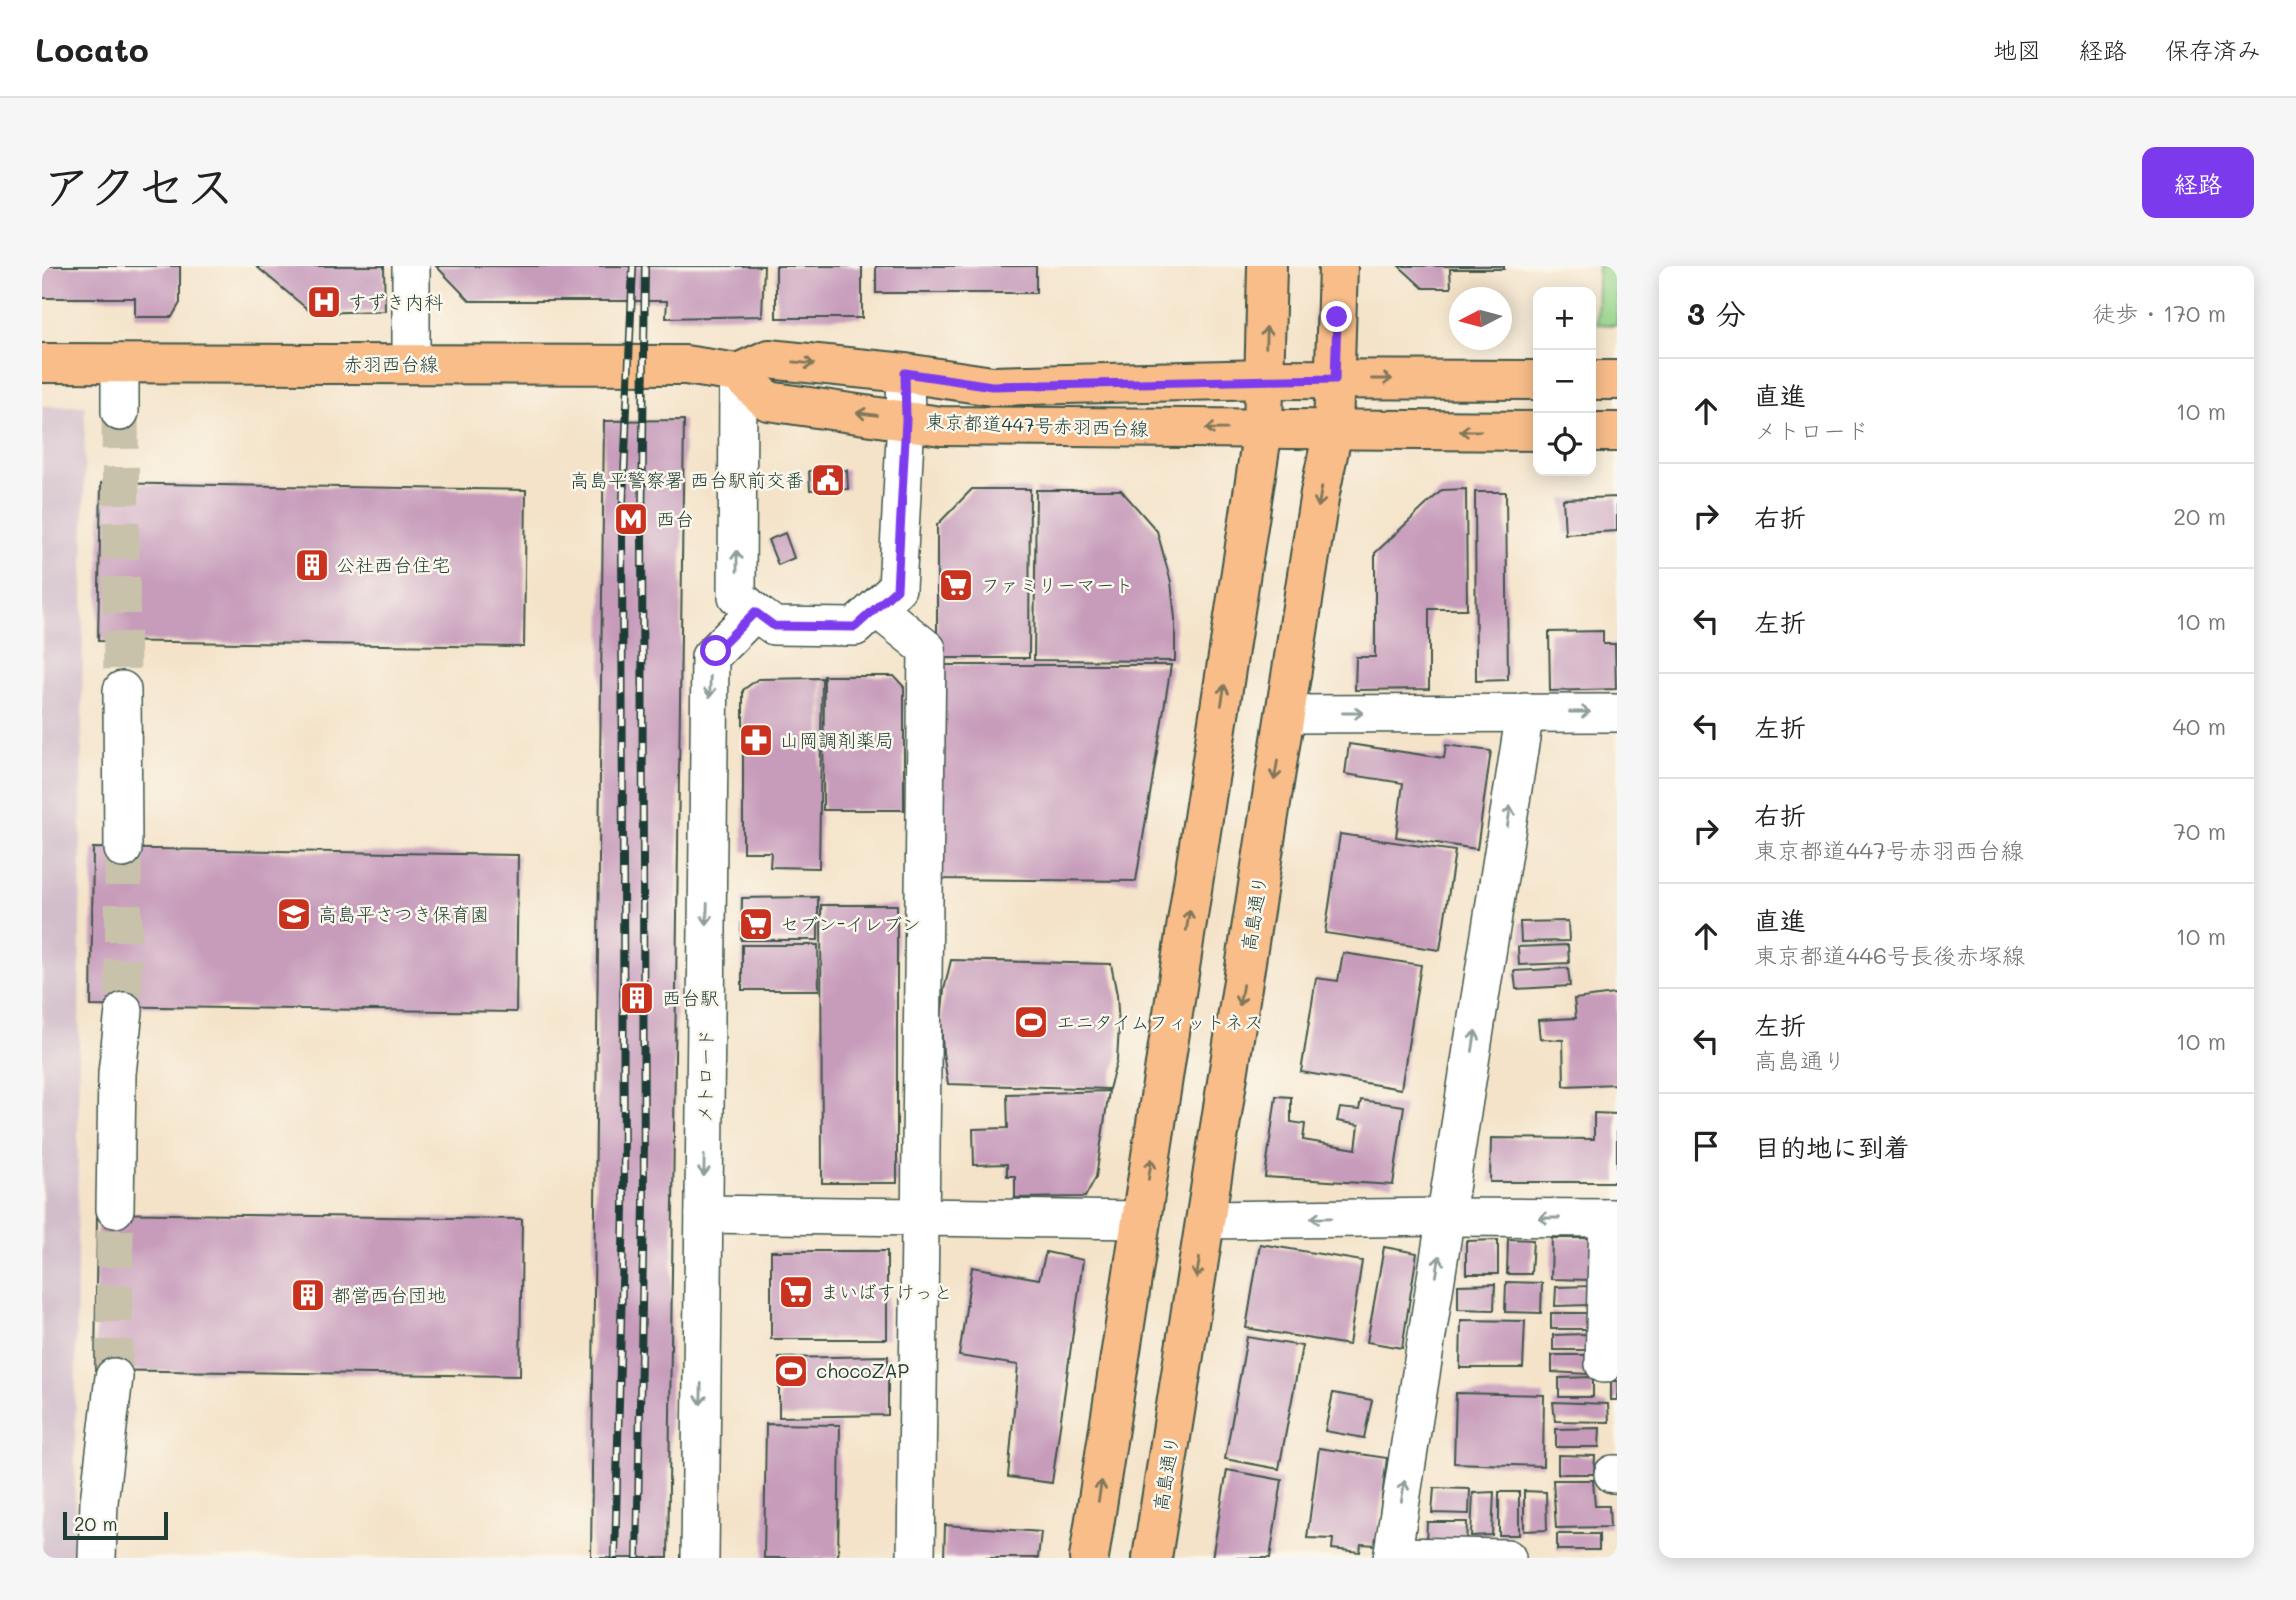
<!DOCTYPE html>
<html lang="ja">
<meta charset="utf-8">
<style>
body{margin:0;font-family:Mali,"Klee One",sans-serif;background:#f6f6f6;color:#222}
.controls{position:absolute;right:21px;top:21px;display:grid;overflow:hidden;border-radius:14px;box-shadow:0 4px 18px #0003}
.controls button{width:63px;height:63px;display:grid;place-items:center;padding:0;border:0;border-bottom:2px solid #e0e0e0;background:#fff;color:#222;font:35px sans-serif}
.compass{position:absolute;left:1407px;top:21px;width:63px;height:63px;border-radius:50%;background:#fff;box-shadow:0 4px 18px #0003;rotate:264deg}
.scale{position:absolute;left:21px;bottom:18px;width:105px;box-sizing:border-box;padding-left:7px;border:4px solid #1f3d34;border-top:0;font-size:19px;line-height:24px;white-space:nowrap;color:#1f3d34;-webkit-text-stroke:5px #fbf7ec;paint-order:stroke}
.stop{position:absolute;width:21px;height:21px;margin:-16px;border:5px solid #7c3aed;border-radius:50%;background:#fff}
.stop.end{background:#7c3aed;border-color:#fff;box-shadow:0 2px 7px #0008}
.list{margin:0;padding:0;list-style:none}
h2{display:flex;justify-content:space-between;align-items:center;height:91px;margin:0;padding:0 28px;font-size:30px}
h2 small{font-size:23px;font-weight:400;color:#767676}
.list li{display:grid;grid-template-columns:46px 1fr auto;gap:21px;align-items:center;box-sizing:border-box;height:105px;padding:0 28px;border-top:2px solid #e0e0e0}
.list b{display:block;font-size:26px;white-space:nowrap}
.list p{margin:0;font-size:23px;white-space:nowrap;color:#767676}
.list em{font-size:23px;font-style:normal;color:#767676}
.icon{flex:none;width:38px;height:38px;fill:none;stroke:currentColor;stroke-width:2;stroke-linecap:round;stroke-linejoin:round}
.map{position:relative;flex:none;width:1575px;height:1292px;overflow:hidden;border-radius:14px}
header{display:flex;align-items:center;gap:42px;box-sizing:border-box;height:98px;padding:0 35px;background:#fff;border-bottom:2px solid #e0e0e0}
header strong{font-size:33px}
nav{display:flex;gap:38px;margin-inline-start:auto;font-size:24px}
.intro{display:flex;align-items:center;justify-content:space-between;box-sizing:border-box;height:168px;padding:0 42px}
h1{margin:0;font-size:49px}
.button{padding:18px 32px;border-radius:14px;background:#7c3aed;color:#fff;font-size:24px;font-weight:700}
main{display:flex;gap:42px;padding:0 42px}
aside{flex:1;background:#fff;border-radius:14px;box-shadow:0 4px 18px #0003}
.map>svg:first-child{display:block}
</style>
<header>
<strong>Locato</strong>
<nav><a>地図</a><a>経路</a><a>保存済み</a></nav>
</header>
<div class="intro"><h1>アクセス</h1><a class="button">経路</a></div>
<main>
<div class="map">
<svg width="1575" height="1292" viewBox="0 0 1575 1292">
<rect width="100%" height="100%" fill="#fbf7ec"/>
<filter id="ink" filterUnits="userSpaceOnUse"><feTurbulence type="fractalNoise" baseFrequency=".0143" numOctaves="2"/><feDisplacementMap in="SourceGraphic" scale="14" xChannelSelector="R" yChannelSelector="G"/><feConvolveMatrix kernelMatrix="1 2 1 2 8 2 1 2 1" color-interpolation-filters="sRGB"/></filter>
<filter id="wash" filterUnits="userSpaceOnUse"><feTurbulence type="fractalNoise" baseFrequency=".00686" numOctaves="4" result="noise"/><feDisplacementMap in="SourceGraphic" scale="28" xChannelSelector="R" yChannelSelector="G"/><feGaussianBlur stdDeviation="1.57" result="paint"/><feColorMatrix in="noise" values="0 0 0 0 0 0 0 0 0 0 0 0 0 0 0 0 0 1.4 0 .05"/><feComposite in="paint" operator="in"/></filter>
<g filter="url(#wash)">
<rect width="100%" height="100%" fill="#f4e3c9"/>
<!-- industrial -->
<path fill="#d1bdcb" d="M 0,140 L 43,140 L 32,1292 L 0,1292 Z"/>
<!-- green -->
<path fill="#97d58b" stroke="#5b8960" stroke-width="2" d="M 1556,0 L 1575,0 L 1575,59 L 1555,58 Z"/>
<g id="blocks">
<!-- building -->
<g fill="#c79cbb">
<path d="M 0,0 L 138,0 L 138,37 L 130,51 L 93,51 L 93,32 L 0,32 Z"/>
<path d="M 214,0 L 342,0 L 343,45 L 270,47 Z"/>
<path d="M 394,0 L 722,0 L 720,50 L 624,52 L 625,35 L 428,35 Z"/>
<rect x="734" y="0" width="86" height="52"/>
<rect x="834" y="0" width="160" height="27"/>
<path d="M 1357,0 L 1462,0 L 1462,3 L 1408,3 L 1409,22 L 1381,22 Z"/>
<path d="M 642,154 L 626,1292 L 549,1292 L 562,155 Z"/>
<path d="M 805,204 L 806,223 L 768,224 L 767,205 Z"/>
<path d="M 59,217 L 484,224 L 482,381 L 56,375 Z"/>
<path d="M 930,223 L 988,223 L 987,392 L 895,392 L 895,259 Z"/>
<path d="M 1424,223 L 1425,343 L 1387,343 L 1387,423 L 1313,424 L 1314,391 L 1333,391 L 1333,287 L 1400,224 Z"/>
<path d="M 994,224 L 1079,224 L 1115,265 L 1129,316 L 1133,353 L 1133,395 L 992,394 Z"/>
<path d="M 1433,226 L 1464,226 L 1466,414 L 1434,415 Z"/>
<path d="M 1575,231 L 1575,265 L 1523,268 L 1521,233 Z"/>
<path d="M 743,267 L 752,292 L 736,299 L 726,274 Z"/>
<path d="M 1561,365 L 1561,378 L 1573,378 L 1574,423 L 1508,425 L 1507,366 Z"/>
<path d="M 896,399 L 1129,399 L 1094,615 L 896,613 Z"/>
<path d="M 782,410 L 852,410 L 862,421 L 862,544 L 781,544 Z"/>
<path d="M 780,412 L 777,602 L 728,601 L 729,586 L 701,586 L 701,424 L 716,413 Z"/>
<path d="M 1307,478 L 1402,492 L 1404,479 L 1449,485 L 1435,583 L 1354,571 L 1361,517 L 1303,508 Z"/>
<path d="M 1298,568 L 1413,585 L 1398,684 L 1283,667 Z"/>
<path d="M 51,582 L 476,589 L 474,746 L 49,740 Z"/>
<path d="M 776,631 L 776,674 L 699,674 L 700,632 Z"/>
<path d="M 779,639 L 855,639 L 855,917 L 780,917 Z"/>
<path d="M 1526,655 L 1527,675 L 1479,676 L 1478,656 Z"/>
<path d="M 700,679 L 776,679 L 777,724 L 700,724 Z"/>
<path d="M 1526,679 L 1527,697 L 1477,699 L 1476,681 Z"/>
<path d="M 1301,687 L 1379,699 L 1359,823 L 1259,806 L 1274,712 L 1296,715 Z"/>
<path d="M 909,694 L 1069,698 L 1075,729 L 1077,761 L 1075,794 L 1067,823 L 906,818 L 901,787 L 899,755 L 902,724 Z"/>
<path d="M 1526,702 L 1528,720 L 1474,723 L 1472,705 Z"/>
<path d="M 1572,728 L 1575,730 L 1575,818 L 1522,820 L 1521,774 L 1498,773 L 1496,754 L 1534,752 L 1532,733 Z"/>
<path d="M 1067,825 L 1054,911 L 1043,931 L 973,932 L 973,910 L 965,910 L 965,898 L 932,899 L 931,863 L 966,862 L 965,828 Z"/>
<path d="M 1234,830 L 1249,831 L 1249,856 L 1263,858 L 1261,874 L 1314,883 L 1317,859 L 1295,855 L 1298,842 L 1317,844 L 1319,834 L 1362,840 L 1351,919 L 1223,911 Z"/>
<path d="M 1552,847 L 1575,848 L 1575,916 L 1448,916 L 1449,872 L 1552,873 Z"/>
<path d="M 55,947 L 480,953 L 478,1110 L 53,1104 Z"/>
<path d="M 1510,972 L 1551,972 L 1550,1014 L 1509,1013 Z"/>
<path d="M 1466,973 L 1491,974 L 1489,1008 L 1465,1008 Z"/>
<path d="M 1456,974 L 1456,1008 L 1424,1008 L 1424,975 Z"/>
<path d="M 1218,978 L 1320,995 L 1307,1079 L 1204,1062 Z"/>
<path d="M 1342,981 L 1375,987 L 1360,1082 L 1325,1076 Z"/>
<rect x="729" y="985" width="116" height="88"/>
<path d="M 1004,986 L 1041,994 L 1010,1217 L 966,1211 L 976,1099 L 917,1090 L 930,1001 L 997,1013 Z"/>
<path d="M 1464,1016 L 1500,1017 L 1499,1047 L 1463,1046 Z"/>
<path d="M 1453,1018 L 1452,1044 L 1416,1043 L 1416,1019 Z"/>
<path d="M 1549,1020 L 1548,1039 L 1513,1040 L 1514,1021 Z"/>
<rect x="1509" y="1047" width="36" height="16"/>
<path d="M 1419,1054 L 1483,1055 L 1481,1102 L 1418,1102 Z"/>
<path d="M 1544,1068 L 1544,1084 L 1511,1084 L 1511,1069 Z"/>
<path d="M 1205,1071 L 1260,1080 L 1237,1203 L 1183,1193 Z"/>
<path d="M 1510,1089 L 1547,1089 L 1546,1108 L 1510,1106 Z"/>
<path d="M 846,1090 L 846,1149 L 737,1151 L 737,1092 Z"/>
<path d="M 1551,1111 L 1551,1131 L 1517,1131 L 1517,1112 Z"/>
<rect x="1569" y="1115" width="6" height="19"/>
<path d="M 1291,1127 L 1330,1134 L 1322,1172 L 1283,1165 Z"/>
<path d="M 1414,1127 L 1502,1129 L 1501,1200 L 1412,1197 Z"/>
<path d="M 1511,1136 L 1566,1138 L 1567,1156 L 1513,1155 Z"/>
<path d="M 724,1158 L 798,1159 L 796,1292 L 722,1292 Z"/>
<path d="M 1558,1162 L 1557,1181 L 1514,1181 L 1514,1163 Z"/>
<path d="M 1277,1182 L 1345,1192 L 1334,1279 L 1319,1278 L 1318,1286 L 1290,1283 L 1291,1273 L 1265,1272 Z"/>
<path d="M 1516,1189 L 1553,1190 L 1552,1208 L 1516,1208 Z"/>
<path d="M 1185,1204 L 1240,1214 L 1228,1292 L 1170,1292 Z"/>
<path d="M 1511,1214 L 1551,1214 L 1553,1240 L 1567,1240 L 1568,1261 L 1514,1262 Z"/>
<path d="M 1392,1222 L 1428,1223 L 1427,1248 L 1390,1247 Z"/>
<path d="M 1482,1225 L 1504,1226 L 1505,1264 L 1482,1265 Z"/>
<path d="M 1452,1226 L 1450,1269 L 1429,1270 L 1431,1227 Z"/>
<rect x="1457" y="1226" width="20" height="43"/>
<path d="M 1385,1256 L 1425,1256 L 1424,1278 L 1384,1278 Z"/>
<path d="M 903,1259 L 999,1266 L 996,1292 L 902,1292 Z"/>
<rect x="1515" y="1268" width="42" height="16"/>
</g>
</g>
</g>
<g filter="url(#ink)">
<use href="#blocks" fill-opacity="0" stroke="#3f564a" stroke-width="2"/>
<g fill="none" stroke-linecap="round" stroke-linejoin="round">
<!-- minor-tunnel -->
<g stroke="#c9c2ab" stroke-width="37" stroke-dasharray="37 18" stroke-linecap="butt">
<path d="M 78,146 L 80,424"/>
<path d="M 81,583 L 82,745"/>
<path d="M 72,1111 L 73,943"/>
</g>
<!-- minor casing -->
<g stroke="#3f564a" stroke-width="40">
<g id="minor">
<path d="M 78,97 L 78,146"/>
<path d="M 369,98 L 369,0"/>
<path d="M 696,107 L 695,330 L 713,346 L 732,360 L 813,361 L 855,322 L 864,154 L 863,107"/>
<path d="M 835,343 L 885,383 L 874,1292"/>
<path d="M 80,424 L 81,583"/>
<path d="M 1243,448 L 1575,447"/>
<path d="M 73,943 L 75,807 L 82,745"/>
<path d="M 662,948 L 1100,954"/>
<path d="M 1164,954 L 1404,951 L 1575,952"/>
<path d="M 1562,1098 L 1566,952"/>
<path d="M 1571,1208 L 1575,1208"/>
<path d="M 1351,1290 L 1465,1292"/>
<path d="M 55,1292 L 57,1236 L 72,1111"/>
<path d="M 658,1292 L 668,391 L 713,346"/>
<path d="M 1350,1292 L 1483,446"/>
</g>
</g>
<!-- major casing -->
<g stroke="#3f564a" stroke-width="42">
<g id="major">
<path d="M 0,97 L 643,99 L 696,107"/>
<path d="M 696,107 L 726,135 L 899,160 L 1496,165"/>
<path d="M 696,107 L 727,93 L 863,107 L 950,120 L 1223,113 L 1496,114"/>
<path d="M 1549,114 L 1575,114"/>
<path d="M 1549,166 L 1575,166"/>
<path d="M 1047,1292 L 1221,163 L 1225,0"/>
<path d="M 1110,1292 L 1243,448 L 1278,227 L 1291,164 L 1296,0"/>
</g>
</g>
<!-- minor -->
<use href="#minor" stroke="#fff" stroke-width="37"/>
<!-- major -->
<use href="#major" stroke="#f8bd89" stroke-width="38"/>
<!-- rail casing -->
<g stroke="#1f3d34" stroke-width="8">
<g id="rail">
<path d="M 573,1292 L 582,942 L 580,259 L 591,0"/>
<path d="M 595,1292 L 602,938 L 600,258 L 603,0"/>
</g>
</g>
<!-- rail -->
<use href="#rail" stroke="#fbf7ec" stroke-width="5" stroke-dasharray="16" stroke-linecap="butt"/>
</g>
<!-- one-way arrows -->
<defs><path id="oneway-shaft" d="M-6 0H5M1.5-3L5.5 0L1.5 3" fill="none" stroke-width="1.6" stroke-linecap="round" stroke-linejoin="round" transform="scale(1.75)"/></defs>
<g stroke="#81775a">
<use href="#oneway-shaft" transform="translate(1224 71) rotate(-89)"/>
<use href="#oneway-shaft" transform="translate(762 97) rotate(6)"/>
<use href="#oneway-shaft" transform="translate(1340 113)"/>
<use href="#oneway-shaft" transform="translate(825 148) rotate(-172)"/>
<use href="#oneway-shaft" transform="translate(1174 163) rotate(-179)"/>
<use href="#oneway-shaft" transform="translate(1428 165) rotate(-180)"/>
<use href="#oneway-shaft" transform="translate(1278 231) rotate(100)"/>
<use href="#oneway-shaft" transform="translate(1181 429) rotate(-81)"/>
<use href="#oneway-shaft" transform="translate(1234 504) rotate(99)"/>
<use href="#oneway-shaft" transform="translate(1146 654) rotate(-81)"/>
<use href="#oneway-shaft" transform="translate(1199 729) rotate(99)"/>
<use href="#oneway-shaft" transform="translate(1108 903) rotate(-81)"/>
<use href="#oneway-shaft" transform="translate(1156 1002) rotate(99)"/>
<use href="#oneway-shaft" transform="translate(1058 1225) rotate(-81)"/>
</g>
<g stroke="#8f9e9a">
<use href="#oneway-shaft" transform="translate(695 295) rotate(-90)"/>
<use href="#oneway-shaft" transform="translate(668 421) rotate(91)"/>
<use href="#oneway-shaft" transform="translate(1538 446)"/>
<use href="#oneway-shaft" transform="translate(1311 447)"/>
<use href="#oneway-shaft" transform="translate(1467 550) rotate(-81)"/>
<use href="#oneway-shaft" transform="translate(665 648) rotate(91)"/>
<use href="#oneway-shaft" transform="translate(1432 775) rotate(-81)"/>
<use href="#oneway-shaft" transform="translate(662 900) rotate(91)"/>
<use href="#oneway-shaft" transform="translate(1279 952) rotate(179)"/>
<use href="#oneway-shaft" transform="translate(1507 952) rotate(-180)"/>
<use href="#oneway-shaft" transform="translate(1396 1000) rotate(-81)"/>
<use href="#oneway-shaft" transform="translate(659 1128) rotate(91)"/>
<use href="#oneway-shaft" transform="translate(1361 1225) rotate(-81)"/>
</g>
</g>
<g fill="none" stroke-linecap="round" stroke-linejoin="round" filter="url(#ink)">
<!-- route -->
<path stroke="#7c3aed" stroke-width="9" d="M 674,385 L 713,346 L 732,360 L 813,361 L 855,323 L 864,154 L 863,107 L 950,120 L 1293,113 L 1295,51"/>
</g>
<!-- icons -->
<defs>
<g id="hospital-square" transform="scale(1.75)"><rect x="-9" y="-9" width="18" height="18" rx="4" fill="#c8321e" stroke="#fbf7ec"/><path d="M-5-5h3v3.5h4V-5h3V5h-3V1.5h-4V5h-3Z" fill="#fff"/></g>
<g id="civic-square" transform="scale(1.75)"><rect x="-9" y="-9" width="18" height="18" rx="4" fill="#c8321e" stroke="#fbf7ec"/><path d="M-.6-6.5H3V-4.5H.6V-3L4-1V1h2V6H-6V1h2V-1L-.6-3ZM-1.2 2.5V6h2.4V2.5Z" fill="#fff"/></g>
<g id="metro-square" transform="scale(1.75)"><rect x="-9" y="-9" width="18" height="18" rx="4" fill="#c8321e" stroke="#fbf7ec"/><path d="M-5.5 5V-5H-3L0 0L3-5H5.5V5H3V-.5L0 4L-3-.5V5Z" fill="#fff"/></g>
<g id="building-square" transform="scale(1.75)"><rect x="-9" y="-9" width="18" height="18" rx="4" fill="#c8321e" stroke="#fbf7ec"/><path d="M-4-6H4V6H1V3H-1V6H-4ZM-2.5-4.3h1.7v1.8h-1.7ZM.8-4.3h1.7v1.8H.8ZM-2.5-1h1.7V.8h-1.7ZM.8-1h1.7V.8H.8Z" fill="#fff"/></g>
<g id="supermarket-square" transform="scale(1.75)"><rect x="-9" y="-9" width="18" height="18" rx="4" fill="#c8321e" stroke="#fbf7ec"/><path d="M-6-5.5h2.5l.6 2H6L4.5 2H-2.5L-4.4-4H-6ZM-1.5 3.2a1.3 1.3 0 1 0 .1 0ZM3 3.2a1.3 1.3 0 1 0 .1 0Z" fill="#fff"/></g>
<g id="pharmacy-square" transform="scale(1.75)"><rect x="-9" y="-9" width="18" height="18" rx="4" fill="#c8321e" stroke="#fbf7ec"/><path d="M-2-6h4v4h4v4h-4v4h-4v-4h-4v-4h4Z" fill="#fff"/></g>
<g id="school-square" transform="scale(1.75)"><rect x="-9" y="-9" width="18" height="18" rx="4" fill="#c8321e" stroke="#fbf7ec"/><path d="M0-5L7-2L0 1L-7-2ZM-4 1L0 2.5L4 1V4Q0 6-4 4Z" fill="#fff"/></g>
<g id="stadium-square" transform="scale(1.75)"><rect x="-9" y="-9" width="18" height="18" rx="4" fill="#c8321e" stroke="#fbf7ec"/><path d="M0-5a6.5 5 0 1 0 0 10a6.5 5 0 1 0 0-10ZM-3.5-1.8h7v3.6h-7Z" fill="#fff"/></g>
</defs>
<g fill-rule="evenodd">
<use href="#hospital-square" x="282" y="36"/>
<use href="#civic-square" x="786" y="214"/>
<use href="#metro-square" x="589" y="253"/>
<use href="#building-square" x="270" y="299"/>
<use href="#supermarket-square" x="914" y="319"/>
<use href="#pharmacy-square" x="714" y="474"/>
<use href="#school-square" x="252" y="648"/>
<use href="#supermarket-square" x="714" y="658"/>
<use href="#building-square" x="595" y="732"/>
<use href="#stadium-square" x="989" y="756"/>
<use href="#supermarket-square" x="754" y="1026"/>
<use href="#building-square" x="266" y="1029"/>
<use href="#stadium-square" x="749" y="1105"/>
</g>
<g text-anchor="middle" stroke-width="5" stroke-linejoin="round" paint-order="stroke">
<!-- poi labels -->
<g font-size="19" fill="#1f3d34" stroke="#fbf7ec" text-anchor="start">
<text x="306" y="43">すずき内科</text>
<text x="762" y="221" text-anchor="end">高島平警察署 西台駅前交番</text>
<text x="614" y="260">西台</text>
<text x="294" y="306">公社西台住宅</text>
<text x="939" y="326">ファミリーマート</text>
<text x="738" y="481">山岡調剤薬局</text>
<text x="276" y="655">高島平さつき保育園</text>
<text x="738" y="665">セブン-イレブン</text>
<text x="620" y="739">西台駅</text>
<text x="1014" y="763">エニタイムフィットネス</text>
<text x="778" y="1033">まいばすけっと</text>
<text x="290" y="1036">都営西台団地</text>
<text x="774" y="1112">chocoZAP</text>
</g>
<!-- street labels -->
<g font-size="19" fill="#1f3d34" stroke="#fbf7ec">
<text x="349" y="105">赤羽西台線</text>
<text transform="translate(995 159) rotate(2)" y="7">東京都道447号赤羽西台線</text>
<text transform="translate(1212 647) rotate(-81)" y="7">高島通り</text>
<text transform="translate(663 810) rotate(-89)" y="7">メトロード</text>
<text transform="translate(1124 1207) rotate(-81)" y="7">高島通り</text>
</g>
</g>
</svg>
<div class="controls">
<button>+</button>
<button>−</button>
<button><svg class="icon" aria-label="locate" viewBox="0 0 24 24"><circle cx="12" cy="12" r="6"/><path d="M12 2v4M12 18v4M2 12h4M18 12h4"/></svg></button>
</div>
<svg class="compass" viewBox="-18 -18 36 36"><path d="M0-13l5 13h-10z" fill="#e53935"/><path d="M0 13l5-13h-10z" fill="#767676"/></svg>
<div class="scale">20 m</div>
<div class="stop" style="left:674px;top:385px"></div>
<div class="stop end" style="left:1295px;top:51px"></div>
</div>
<aside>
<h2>3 分<small>徒歩 · 170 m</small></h2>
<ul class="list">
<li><svg class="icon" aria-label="ahead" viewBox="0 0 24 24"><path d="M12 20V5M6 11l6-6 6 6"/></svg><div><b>直進</b><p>メトロード</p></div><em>10 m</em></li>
<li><svg class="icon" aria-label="right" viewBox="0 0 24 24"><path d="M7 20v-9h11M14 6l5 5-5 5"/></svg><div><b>右折</b></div><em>20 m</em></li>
<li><svg class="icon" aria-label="left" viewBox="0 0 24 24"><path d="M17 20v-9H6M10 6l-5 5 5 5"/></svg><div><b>左折</b></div><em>10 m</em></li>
<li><svg class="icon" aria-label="left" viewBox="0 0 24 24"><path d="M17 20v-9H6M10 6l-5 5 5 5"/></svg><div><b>左折</b></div><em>40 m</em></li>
<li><svg class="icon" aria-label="right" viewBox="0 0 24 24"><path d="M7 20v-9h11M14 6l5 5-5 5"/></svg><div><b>右折</b><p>東京都道447号赤羽西台線</p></div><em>70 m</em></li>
<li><svg class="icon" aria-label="ahead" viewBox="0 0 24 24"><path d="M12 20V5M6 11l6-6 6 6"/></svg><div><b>直進</b><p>東京都道446号長後赤塚線</p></div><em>10 m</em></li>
<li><svg class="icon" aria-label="left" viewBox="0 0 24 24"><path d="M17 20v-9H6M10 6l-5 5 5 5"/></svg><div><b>左折</b><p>高島通り</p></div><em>10 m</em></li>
<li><svg class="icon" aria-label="arrive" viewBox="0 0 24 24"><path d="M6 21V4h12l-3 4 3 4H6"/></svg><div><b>目的地に到着</b></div></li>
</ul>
</aside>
</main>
